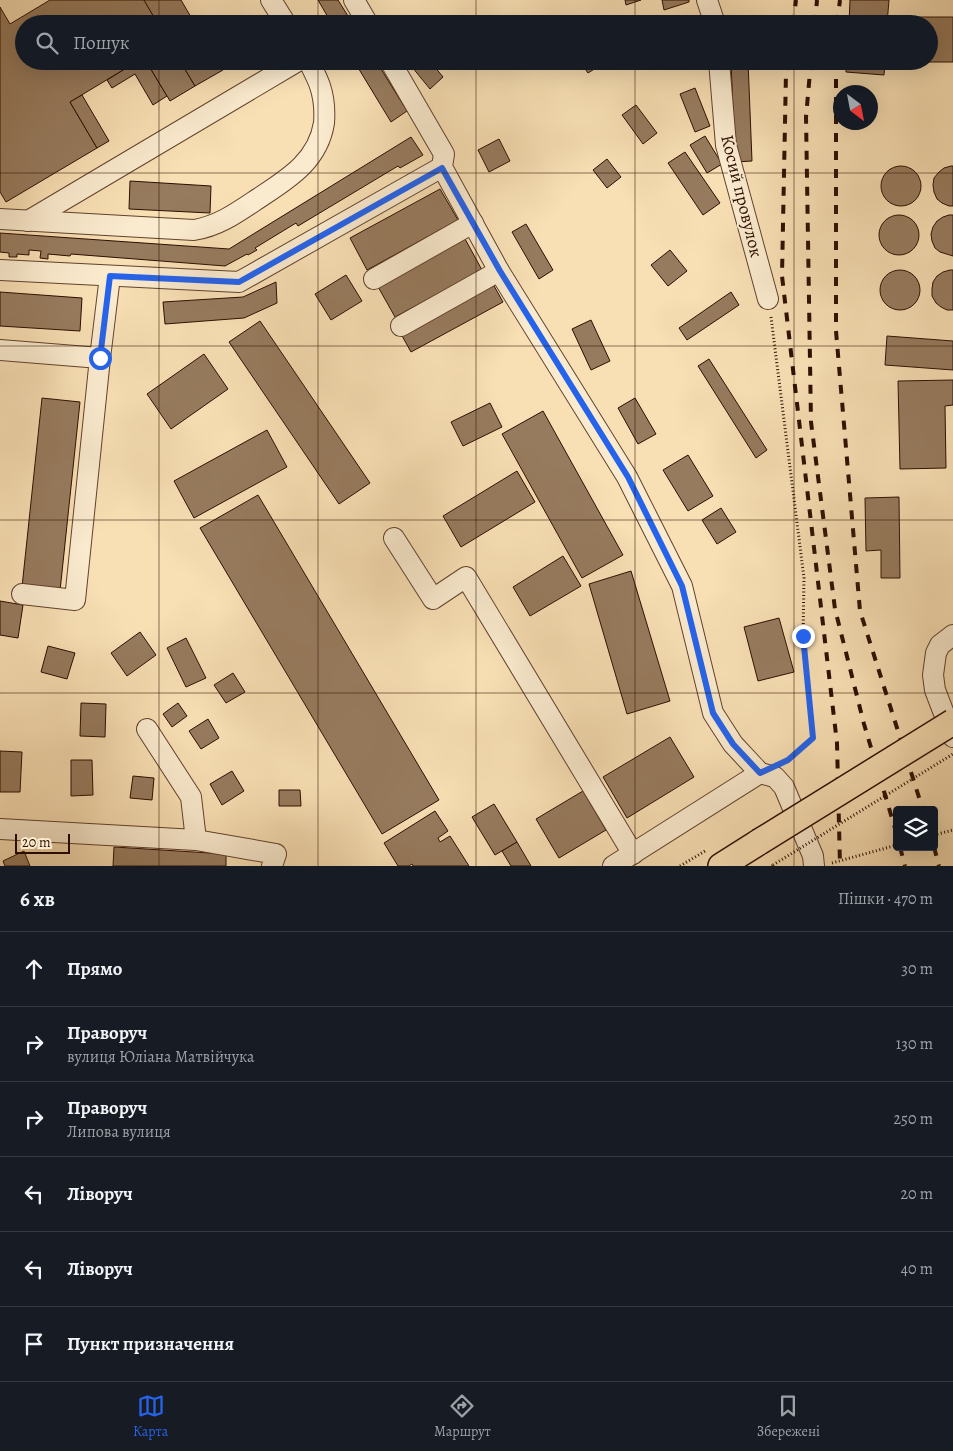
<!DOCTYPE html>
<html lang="uk">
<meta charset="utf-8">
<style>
body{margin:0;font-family:Alegreya,serif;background:#242831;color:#f1f3f6}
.controls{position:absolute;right:15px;bottom:15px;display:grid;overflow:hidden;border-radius:5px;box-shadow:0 5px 20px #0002}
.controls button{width:45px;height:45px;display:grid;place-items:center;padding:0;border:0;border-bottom:1px solid #363941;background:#171b24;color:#f1f3f6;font:25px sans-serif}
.compass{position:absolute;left:833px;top:85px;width:45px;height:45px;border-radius:50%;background:#171b24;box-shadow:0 5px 20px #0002;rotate:148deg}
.scale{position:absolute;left:15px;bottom:12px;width:55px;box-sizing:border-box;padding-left:5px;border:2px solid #2e0e00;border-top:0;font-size:14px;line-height:18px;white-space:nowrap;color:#2e0e00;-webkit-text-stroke:4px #faeace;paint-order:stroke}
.stop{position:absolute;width:15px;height:15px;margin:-11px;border:4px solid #2563eb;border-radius:50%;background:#fff}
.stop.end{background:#2563eb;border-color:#fff;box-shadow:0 1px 5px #0008}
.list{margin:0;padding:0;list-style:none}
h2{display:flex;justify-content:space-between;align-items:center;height:65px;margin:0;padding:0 20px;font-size:21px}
h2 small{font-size:16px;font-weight:400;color:#9ea1a6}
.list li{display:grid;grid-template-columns:32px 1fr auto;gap:15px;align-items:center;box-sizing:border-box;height:75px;padding:0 20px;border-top:1px solid #363941}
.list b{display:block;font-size:19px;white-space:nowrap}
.list p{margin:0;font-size:16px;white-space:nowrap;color:#9ea1a6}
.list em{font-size:16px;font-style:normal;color:#9ea1a6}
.icon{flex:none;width:28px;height:28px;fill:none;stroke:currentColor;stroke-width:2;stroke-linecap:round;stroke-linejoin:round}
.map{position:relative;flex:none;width:953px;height:866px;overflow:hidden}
.search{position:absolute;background:#171b24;box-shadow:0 5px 20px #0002;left:15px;right:15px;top:15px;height:55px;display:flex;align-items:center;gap:12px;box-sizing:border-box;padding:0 18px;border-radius:28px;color:#9ea1a6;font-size:19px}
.sheet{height:515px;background:#171b24}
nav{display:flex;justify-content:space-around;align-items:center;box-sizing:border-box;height:70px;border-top:1px solid #363941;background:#171b24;font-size:14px;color:#9ea1a6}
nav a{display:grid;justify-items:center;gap:2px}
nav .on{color:#2563eb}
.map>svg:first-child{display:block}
</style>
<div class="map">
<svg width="953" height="866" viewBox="0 0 953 866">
<rect width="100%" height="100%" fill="#f8dfb4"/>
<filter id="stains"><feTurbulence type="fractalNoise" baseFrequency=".004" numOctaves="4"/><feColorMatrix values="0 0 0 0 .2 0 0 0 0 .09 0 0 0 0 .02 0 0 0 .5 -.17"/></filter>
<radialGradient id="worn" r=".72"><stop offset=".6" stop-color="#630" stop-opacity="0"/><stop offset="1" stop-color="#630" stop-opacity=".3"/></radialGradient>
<!-- building -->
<g fill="#977b5e" stroke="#2e0e00">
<path d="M 50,0 L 144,0 L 158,24 L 24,24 L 24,61 L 138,61 L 70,102 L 97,148 L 6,202 L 0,192 L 0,7 L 10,24 Z"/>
<path d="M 144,0 L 181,0 L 195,24 L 158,24 Z"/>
<path d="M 318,0 L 338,0 L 353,24 L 332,24 Z"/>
<path d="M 625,0 L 641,0 L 626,5 Z"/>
<path d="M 662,0 L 689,0 L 689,2 L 664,10 Z"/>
<path d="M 850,0 L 889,0 L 887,24 L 849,24 Z"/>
<path d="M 912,17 L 953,17 L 953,62 L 912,62 L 929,61 L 929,24 L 912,24 Z"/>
<path d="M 747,21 L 747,24 L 730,24 L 730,22 Z"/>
<path d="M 138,61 L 146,61 L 167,96 L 153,105 L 135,74 L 112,88 L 107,80 Z"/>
<path d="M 146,61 L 180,61 L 195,86 L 170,101 Z"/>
<path d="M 180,61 L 217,61 L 223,70 L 195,86 Z"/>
<path d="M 354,61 L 376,61 L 407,111 L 391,122 Z"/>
<path d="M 419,61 L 430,61 L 443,77 L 430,89 L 412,67 Z"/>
<path d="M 580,61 L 607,61 L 588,73 Z"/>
<path d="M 731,61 L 748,61 L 752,161 L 735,162 Z"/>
<path d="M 846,61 L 885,61 L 884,75 L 846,72 Z"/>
<path d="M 695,88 L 710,126 L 695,132 L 680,94 Z"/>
<path d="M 82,95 L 109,141 L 97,148 L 70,102 Z"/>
<path d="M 636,105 L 657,133 L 643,144 L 622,115 Z"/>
<path d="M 705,136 L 722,164 L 707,173 L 690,145 Z"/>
<path d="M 411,137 L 423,155 L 400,168 L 398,166 L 298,226 L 296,223 L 255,248 L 257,250 L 248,255 L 247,254 L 225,266 L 71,254 L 70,256 L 48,254 L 48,259 L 40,258 L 41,251 L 29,250 L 29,255 L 17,254 L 17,257 L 9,257 L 9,253 L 0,252 L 0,233 L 229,249 Z"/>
<path d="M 499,139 L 510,161 L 489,172 L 478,150 Z"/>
<path d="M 685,152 L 720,203 L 703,215 L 668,163 Z"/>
<path d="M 607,159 L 621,177 L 607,188 L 593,170 Z"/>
<circle cx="901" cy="186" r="20"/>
<path d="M 951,166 L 953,166 L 953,206 L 949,206 L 942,203 L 937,199 L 934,192 L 933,185 L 934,178 L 939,172 L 944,168 Z"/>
<path d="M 130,181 L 211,186 L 210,213 L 129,209 Z"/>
<path d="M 440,189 L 458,220 L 367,270 L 350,238 Z"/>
<circle cx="899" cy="235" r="20"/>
<path d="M 949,215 L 953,215 L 953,256 L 940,252 L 935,248 L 932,241 L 931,234 L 933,227 L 937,221 L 943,217 Z"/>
<path d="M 526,224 L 553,270 L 539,279 L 512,232 Z"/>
<path d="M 464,237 L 482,270 L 395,317 L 377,285 Z"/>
<path d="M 670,250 L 687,271 L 668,286 L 651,265 Z"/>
<circle cx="900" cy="290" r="20"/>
<path d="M 950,270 L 953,270 L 953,310 L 947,310 L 941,307 L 936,303 L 932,296 L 932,289 L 933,282 L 937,276 L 943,272 Z"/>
<path d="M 346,275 L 362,301 L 331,320 L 315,294 Z"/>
<path d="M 276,282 L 277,303 L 244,318 L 165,324 L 163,302 L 243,297 Z"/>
<path d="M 493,284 L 503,302 L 411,352 L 401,334 Z"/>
<path d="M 0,292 L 82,298 L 80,331 L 0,326 Z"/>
<path d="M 731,292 L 739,305 L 687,340 L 679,328 Z"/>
<path d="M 591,320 L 610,361 L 591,370 L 572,329 Z"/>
<path d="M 260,321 L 370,483 L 339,504 L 229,342 Z"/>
<path d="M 887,336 L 953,341 L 953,370 L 885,365 Z"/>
<path d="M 204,354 L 228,389 L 171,429 L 147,394 Z"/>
<path d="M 709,359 L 767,450 L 756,458 L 698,366 Z"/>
<path d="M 953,380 L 953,405 L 945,406 L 946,468 L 900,469 L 898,381 Z"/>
<path d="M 42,398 L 80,402 L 60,591 L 22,587 Z"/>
<path d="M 635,398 L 656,434 L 638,444 L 618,408 Z"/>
<path d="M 490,403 L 502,427 L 463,446 L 451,422 Z"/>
<path d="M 543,411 L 623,555 L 582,578 L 502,434 Z"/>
<path d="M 267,430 L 287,467 L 194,518 L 174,481 Z"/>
<path d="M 688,455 L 713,496 L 688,511 L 663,470 Z"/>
<path d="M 517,471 L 535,502 L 461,547 L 443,516 Z"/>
<path d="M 258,495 L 439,800 L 382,834 L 200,528 Z"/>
<path d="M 899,497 L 900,578 L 881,578 L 881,550 L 866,551 L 865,498 Z"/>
<path d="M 721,508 L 736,532 L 717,544 L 702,520 Z"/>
<path d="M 563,556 L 581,586 L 530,616 L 513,587 Z"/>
<path d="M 631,571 L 670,701 L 627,714 L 589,584 Z"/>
<path d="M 0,601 L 23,605 L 18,638 L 0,635 Z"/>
<path d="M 779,618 L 794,672 L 758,681 L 744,627 Z"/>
<path d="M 140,632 L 156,655 L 127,676 L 111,653 Z"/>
<path d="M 186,638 L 206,678 L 186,687 L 167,648 Z"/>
<path d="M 48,646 L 75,653 L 67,679 L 41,672 Z"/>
<path d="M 233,673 L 245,692 L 226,703 L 214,685 Z"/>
<path d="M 81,703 L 106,704 L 105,737 L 80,736 Z"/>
<path d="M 178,703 L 187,716 L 172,727 L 163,714 Z"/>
<path d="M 208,719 L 219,738 L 201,749 L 189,731 Z"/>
<path d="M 670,737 L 694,777 L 627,818 L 603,777 Z"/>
<path d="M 0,751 L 22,752 L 20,792 L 0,792 Z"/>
<path d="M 71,760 L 92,760 L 93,795 L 71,796 Z"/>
<path d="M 232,771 L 244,791 L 222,805 L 210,784 Z"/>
<path d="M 133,776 L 154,778 L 152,800 L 130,798 Z"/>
<path d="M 279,790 L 300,790 L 301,806 L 279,806 Z"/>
<path d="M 583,791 L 606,830 L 559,858 L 536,819 Z"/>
<path d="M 494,804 L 517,842 L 495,855 L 472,817 Z"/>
<path d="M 435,811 L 448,831 L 438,838 L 440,842 L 450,836 L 469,866 L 413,866 L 412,864 L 409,866 L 398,866 L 384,843 Z"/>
<path d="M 517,842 L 531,866 L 511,866 L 502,851 Z"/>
<path d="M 114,847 L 226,854 L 226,866 L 113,866 Z"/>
<path d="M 24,851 L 30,866 L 5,866 L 3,861 Z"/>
</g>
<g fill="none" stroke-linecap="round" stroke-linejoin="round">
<!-- minor casing -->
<g stroke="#60422d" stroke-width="22">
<g id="minor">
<path d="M 271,0 L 286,24"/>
<path d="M 354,0 L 368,24"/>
<path d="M 707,0 L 715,24"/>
<path d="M 390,61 L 444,154 L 442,167 L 499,271 L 627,477 L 682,586 L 713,713 L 733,744 L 760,773"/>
<path d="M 719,61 L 726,145 L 768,299"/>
<path d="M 0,219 L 194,230 C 219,226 238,212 259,198 C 288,179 318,161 324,123 C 325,110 324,98 320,86 C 317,77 312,69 309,61"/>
<path d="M 28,221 L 298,61"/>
<path d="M 0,270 L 239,282 L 442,167"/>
<path d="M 374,279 L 473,223"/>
<path d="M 401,326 L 499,271"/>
<path d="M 0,350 L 100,358 L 110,276"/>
<path d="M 394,538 L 433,599 L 466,577 L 633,854"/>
<path d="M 22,594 L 75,600 L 100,358"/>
<path d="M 953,635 L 940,645 L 936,653 L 933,675 L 935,690 L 953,737"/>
<path d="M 0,829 L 196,840 L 191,797 L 147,729"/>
<path d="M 196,840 L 276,854 L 272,866"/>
<path d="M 613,866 L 760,773 L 775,777 L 784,787 L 813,856 L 814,866"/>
</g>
</g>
<!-- major casing -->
<g stroke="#2e0e00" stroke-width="28">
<path id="major" d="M 721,866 L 759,842"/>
</g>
<!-- path -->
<g stroke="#2e0e00" stroke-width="3" stroke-dasharray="1 2.5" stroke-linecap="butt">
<path d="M 771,317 L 804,578 L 803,636 L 813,737 L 788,759 L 784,762"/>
<path d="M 934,835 L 953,830"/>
<path d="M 832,863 L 897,845"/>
<path d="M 680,866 L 705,851"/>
<path d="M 772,866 L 773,865"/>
</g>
<!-- minor -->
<use href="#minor" stroke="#faeace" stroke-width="20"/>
<!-- major -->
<use href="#major" stroke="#f8dfb4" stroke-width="25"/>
<!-- rail -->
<g stroke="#2e0e00" stroke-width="4" stroke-dasharray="9 9" stroke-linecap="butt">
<path d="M 793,24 L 796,0"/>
<path d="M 815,24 L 817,0"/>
<path d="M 837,24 L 840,0"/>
<path d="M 788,61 L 786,72 L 782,276 L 837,743 L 840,866"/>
<path d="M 811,61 L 806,117 L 811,422 L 835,609 L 864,724 L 897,835"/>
<path d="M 836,61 L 836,331 L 860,611 L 923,810"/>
<path d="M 900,847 L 905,866"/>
<path d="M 934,847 L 939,866"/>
</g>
<!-- major-bridge casing -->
<g stroke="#2e0e00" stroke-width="28" stroke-linecap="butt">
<path id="major-bridge" d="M 759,842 L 953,722"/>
</g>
<!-- path-bridge -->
<path stroke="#2e0e00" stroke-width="3" stroke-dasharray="1 2.5" stroke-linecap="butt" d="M 773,865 L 953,754"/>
<!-- major-bridge -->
<use href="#major-bridge" stroke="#f8dfb4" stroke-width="25"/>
</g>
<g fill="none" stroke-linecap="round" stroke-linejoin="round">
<!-- route -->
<path stroke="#2563eb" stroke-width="6" d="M 100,358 L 110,276 L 239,282 L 442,168 L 500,271 L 628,477 L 682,586 L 713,713 L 733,744 L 760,773 L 788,760 L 813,738 L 803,636"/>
</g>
<!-- grid -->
<path fill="none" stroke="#2e0e00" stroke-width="1" stroke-opacity="0.55" d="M 159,0 L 159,24M 318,0 L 318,24M 476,0 L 476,24M 635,0 L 635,24M 794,0 L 794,24M 159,61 L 159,866M 318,61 L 318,866M 476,61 L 476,866M 635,61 L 635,866M 794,61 L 794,866M 0,173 L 953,173M 0,346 L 953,346M 0,520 L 953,520M 0,693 L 953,693"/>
<g text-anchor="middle" stroke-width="4" stroke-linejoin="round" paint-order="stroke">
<!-- street labels -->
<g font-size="18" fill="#2e0e00" stroke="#faeace">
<text transform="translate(742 196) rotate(76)" y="6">Косий провулок</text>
</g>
</g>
<rect width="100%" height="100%" filter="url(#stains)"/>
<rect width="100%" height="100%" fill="url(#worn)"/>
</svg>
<div class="controls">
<button><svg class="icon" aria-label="layers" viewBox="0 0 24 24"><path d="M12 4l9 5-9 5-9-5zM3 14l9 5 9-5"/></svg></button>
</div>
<svg class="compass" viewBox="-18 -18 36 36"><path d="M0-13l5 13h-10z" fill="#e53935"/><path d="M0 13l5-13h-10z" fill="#9ea1a6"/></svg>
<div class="scale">20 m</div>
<div class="stop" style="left:100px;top:358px"></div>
<div class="stop end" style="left:803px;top:636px"></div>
<div class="search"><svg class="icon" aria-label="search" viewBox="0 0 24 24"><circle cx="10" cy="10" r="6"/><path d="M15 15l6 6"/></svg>Пошук</div>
</div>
<section class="sheet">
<h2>6 хв<small>Пішки · 470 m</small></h2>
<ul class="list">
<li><svg class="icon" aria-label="ahead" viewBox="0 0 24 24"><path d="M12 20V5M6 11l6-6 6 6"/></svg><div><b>Прямо</b></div><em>30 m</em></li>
<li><svg class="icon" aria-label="right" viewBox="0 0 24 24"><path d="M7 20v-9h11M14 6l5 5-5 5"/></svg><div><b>Праворуч</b><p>вулиця Юліана Матвійчука</p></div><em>130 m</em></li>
<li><svg class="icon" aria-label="right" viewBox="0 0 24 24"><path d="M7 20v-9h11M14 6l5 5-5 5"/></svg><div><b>Праворуч</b><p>Липова вулиця</p></div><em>250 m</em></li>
<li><svg class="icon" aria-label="left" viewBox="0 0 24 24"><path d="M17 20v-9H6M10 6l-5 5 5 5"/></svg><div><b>Ліворуч</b></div><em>20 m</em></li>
<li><svg class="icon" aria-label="left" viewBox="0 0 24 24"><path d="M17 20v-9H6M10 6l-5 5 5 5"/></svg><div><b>Ліворуч</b></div><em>40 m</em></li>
<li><svg class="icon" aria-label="arrive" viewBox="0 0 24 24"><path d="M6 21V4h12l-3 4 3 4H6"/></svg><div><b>Пункт призначення</b></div></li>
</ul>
</section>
<nav>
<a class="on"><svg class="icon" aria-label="map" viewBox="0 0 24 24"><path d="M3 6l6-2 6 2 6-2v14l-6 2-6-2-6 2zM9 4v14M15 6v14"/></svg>Карта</a>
<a><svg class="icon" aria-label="directions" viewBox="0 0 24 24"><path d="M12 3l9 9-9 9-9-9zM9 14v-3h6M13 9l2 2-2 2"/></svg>Маршрут</a>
<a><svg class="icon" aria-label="saved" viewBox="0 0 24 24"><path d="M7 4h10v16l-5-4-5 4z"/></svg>Збережені</a>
</nav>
